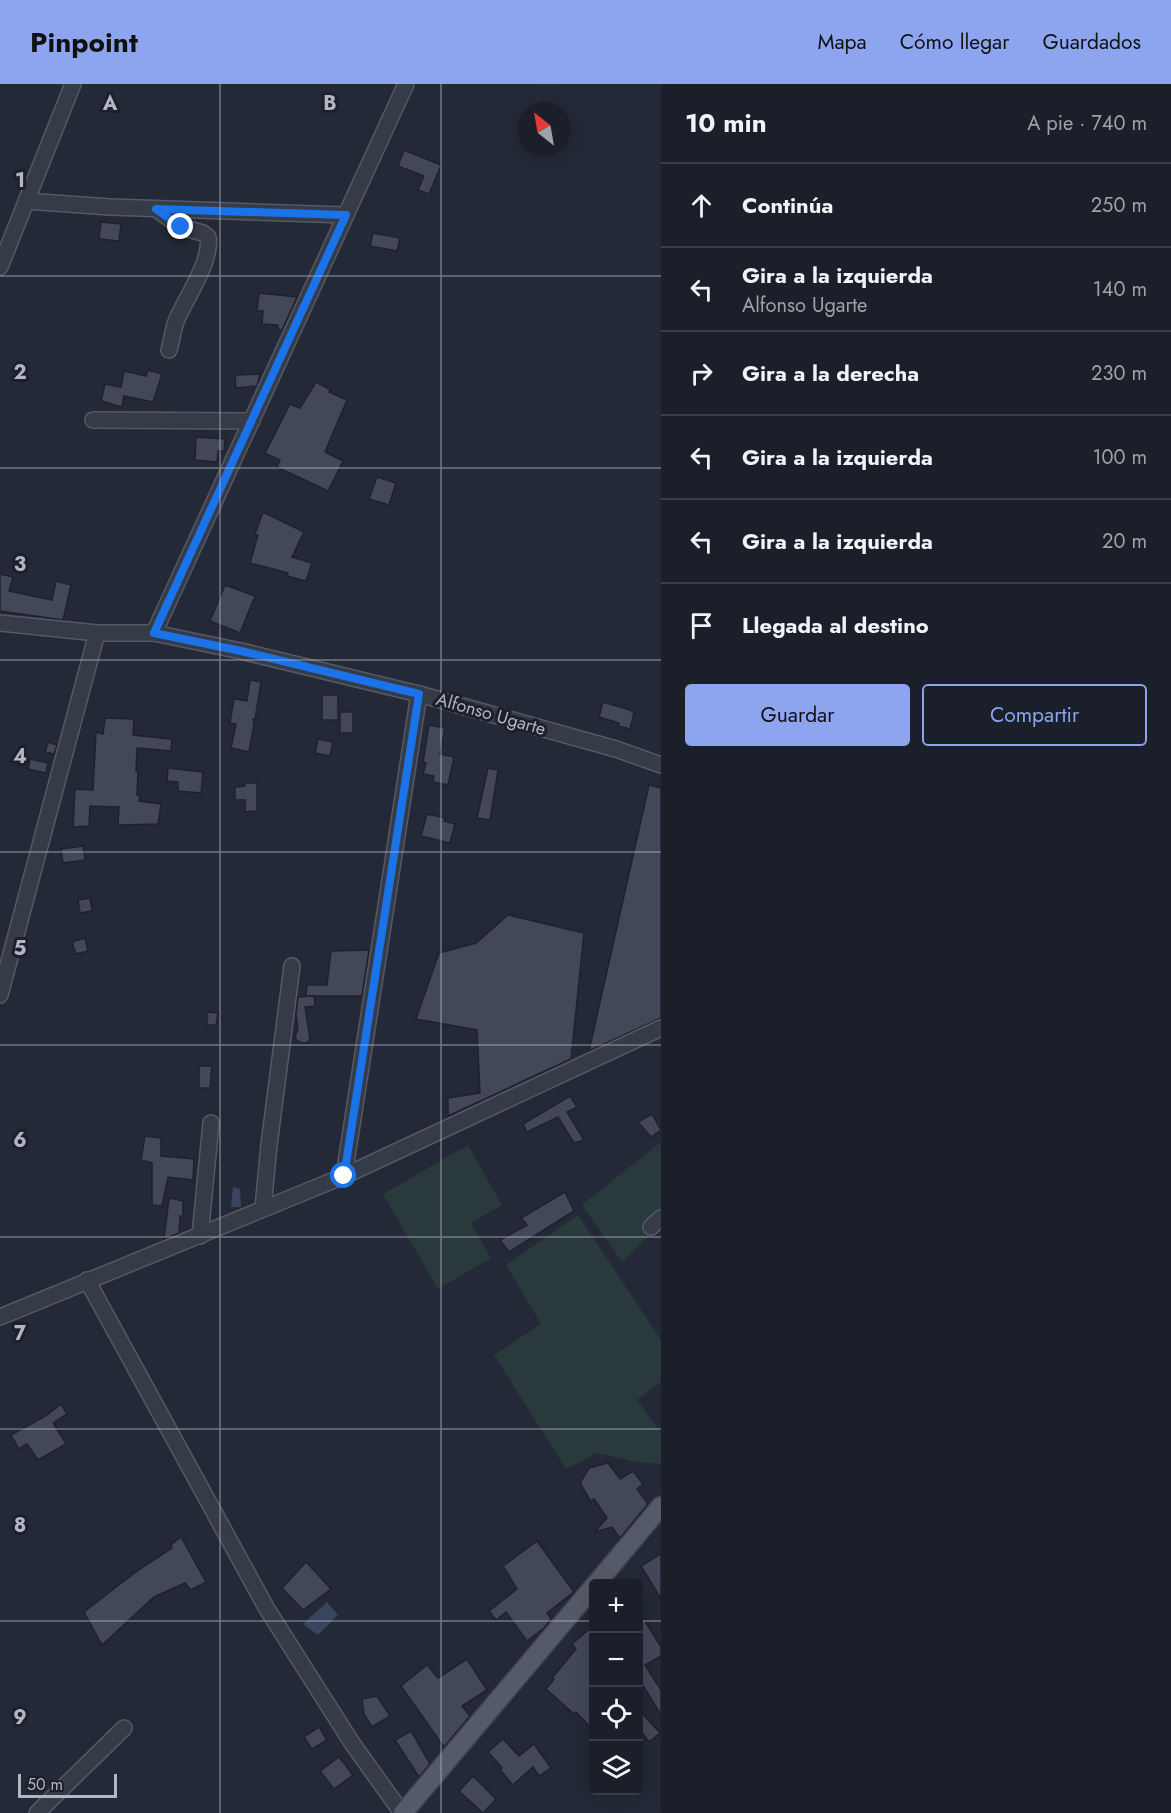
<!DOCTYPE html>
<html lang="es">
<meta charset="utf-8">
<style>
body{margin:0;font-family:Jost,sans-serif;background:#232731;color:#f1f3f6}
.controls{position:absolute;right:18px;bottom:18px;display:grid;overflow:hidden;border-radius:6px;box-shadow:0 6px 24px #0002}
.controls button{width:54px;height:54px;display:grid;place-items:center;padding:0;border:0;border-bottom:2px solid #383d46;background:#1a1f29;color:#f1f3f6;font:30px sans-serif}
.compass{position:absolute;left:517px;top:18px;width:54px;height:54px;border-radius:50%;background:#1a1f29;box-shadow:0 6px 24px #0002;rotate:329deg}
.scale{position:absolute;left:18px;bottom:15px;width:99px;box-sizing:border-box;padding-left:6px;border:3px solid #b1b6c4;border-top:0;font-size:16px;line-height:21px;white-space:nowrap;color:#b1b6c4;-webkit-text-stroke:4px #1c202c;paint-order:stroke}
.stop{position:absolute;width:18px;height:18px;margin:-14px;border:4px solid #1a73e8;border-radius:50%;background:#fff}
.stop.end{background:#1a73e8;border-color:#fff;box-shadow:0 2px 6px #0008}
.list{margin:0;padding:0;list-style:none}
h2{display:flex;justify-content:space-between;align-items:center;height:78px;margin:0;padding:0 24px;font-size:26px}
h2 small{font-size:20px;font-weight:400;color:#9fa2a8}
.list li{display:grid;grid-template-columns:39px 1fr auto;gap:18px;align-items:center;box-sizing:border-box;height:84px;padding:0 24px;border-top:2px solid #383d46}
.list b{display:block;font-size:22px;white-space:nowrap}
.list p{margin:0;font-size:20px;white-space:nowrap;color:#9fa2a8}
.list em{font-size:20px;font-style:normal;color:#9fa2a8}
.actions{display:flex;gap:12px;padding:18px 24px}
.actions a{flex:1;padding:14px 0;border:2px solid #8ca5ee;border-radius:6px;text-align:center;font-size:21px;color:#8ca5ee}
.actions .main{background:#8ca5ee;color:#111}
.icon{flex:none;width:33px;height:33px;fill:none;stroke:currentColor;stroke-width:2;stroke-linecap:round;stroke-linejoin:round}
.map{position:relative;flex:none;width:661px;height:1729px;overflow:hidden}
header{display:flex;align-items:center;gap:36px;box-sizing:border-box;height:84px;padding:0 30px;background:#8ca5ee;color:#111}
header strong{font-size:28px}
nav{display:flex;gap:33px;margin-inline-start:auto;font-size:21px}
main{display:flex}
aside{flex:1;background:#1a1f29}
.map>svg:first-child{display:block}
</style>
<header>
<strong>Pinpoint</strong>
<nav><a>Mapa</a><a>Cómo llegar</a><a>Guardados</a></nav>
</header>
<main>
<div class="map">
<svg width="661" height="1729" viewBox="0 0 661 1729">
<rect width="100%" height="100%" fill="#232937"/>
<!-- green -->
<g fill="#29393c">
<path d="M 661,1058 L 661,1140 L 622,1178 L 582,1121 Z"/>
<path d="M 468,1061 L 502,1121 L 471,1139 L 491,1174 L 438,1205 L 383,1110 Z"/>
<path d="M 578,1131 L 661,1256 L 661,1298 L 637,1316 L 661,1349 L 661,1380 L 637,1378 L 596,1369 L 566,1385 L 494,1271 L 541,1240 L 506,1181 Z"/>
</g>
<!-- water -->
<g fill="#3a445f">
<path d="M 233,1103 L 240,1105 L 241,1123 L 231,1123 Z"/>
<path d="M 327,1518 L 338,1531 L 318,1551 L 303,1540 Z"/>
</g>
<!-- building -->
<g fill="#424858" stroke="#1e222e" stroke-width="1.5">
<path d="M 404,66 L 441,81 L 429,110 L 418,106 L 424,92 L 398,82 Z"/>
<path d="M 101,138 L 121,140 L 119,157 L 99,155 Z"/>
<path d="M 373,149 L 400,154 L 397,167 L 370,162 Z"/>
<path d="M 259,209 L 297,213 L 282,246 L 278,246 L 278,241 L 262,240 L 263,227 L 257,227 Z"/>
<path d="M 148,286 L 162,290 L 153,318 L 124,312 L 122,323 L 101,317 L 105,300 L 121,303 L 124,287 L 146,292 Z"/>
<path d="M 260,290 L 257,302 L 236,304 L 235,291 Z"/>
<path d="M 316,298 L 331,306 L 329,308 L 347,316 L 325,368 L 343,377 L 328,407 L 277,383 L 280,376 L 265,369 L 290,320 L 300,324 Z"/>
<path d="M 196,353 L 225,355 L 224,367 L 218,367 L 217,378 L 195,376 Z"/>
<path d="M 377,393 L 396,399 L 389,421 L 369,415 Z"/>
<path d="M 263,428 L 304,448 L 292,473 L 312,479 L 306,497 L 287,492 L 288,489 L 250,479 L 258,451 L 255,450 Z"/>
<path d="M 0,490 L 13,493 L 9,507 L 52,516 L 56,497 L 71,501 L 63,536 L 0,527 Z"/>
<path d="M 225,501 L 255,512 L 240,549 L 210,537 Z"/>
<path d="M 250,596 L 261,598 L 255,635 L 253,635 L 254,640 L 249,668 L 231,664 L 236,640 L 230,639 L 234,615 L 247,617 Z"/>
<rect x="322" y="611" width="16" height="25"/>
<path d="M 603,618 L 630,626 L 634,629 L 630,645 L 618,642 L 619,639 L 599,633 Z"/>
<rect x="340" y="628" width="13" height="21"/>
<path d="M 105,634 L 134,635 L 133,651 L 172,655 L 171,667 L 137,664 L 136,687 L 138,687 L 137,711 L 140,711 L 139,717 L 161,720 L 158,740 L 118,741 L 119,723 L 90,722 L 89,742 L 73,743 L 75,705 L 93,706 L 96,648 L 103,650 Z"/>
<path d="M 429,641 L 445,644 L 440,670 L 454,673 L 448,701 L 433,698 L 434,692 L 423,690 L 426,679 L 423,678 Z"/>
<path d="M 318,655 L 333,658 L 330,672 L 315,669 Z"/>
<path d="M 48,658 L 57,661 L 54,670 L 45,668 Z"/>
<path d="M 30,675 L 48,679 L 46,689 L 28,685 Z"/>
<path d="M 168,684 L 203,688 L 201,709 L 178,707 L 178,698 L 167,697 Z"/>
<path d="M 488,684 L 498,686 L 490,736 L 477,734 Z"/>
<path d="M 245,699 L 257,699 L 257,727 L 245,728 L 245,716 L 235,716 L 235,703 L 245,702 Z"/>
<path d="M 649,701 L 661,704 L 661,934 L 589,967 Z"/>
<path d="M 427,730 L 445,734 L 444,737 L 455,740 L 450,759 L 421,752 Z"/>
<path d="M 83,762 L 85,776 L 63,779 L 61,765 Z"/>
<path d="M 90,814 L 92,827 L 80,829 L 78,816 Z"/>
<path d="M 508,831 L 584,849 L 571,975 L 448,1032 L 448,1014 L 480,1009 L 477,946 L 416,935 L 439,869 L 476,859 Z"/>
<path d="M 85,854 L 88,867 L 76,870 L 72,858 Z"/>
<path d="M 369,866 L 362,912 L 306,912 L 307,901 L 327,901 L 331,867 Z"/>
<path d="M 314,912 L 315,922 L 305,923 L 310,955 L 307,959 L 302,959 L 297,957 L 295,953 L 298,944 L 296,931 L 298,913 Z"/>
<path d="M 207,928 L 218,929 L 216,941 L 207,941 Z"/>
<path d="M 199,982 L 212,982 L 210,1004 L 199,1004 Z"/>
<path d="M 570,1012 L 577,1023 L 567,1028 L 584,1056 L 574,1059 L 558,1033 L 527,1048 L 523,1040 Z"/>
<path d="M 652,1030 L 661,1046 L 651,1053 L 638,1038 Z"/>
<path d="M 145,1052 L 161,1054 L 161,1072 L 194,1075 L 193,1096 L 168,1093 L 162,1122 L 152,1121 L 152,1079 L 141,1076 Z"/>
<path d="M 565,1108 L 574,1127 L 509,1168 L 500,1156 L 527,1141 L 521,1134 Z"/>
<path d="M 169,1114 L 183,1117 L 183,1132 L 180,1132 L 179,1149 L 164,1155 Z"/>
<path d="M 61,1320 L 67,1330 L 53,1339 L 66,1360 L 38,1376 L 27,1360 L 19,1365 L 11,1351 L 47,1331 Z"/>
<path d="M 608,1379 L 620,1395 L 633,1387 L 643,1400 L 637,1405 L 648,1420 L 620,1454 L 612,1443 L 595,1448 L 607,1434 L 594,1415 L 591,1418 L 580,1399 L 589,1384 Z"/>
<path d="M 181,1453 L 206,1498 L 191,1506 L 185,1499 L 154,1513 L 102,1561 L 84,1528 L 137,1487 L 172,1464 L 171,1461 Z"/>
<path d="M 537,1457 L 574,1508 L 547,1529 L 551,1535 L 544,1544 L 527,1557 L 506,1528 L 496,1536 L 489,1527 L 517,1505 L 503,1482 Z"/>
<path d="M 661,1470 L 661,1515 L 641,1482 Z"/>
<path d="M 306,1478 L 331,1505 L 303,1526 L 282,1504 Z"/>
<path d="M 639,1527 L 661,1563 L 661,1572 L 645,1581 L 661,1606 L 661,1631 L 639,1595 Z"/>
<path d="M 594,1541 L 594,1647 L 576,1628 L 574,1630 L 546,1605 L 554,1595 L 552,1594 L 576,1565 L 572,1560 Z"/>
<path d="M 467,1575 L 487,1606 L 462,1622 L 470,1632 L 444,1663 L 401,1602 L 427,1581 L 438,1594 Z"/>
<path d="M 377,1612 L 390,1632 L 372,1643 L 364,1630 L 362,1615 Z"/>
<path d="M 639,1626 L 660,1649 L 649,1658 L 639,1644 Z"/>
<path d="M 319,1643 L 327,1656 L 312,1665 L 304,1653 Z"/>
<path d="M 411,1647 L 430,1680 L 419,1693 L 395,1656 Z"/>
<path d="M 503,1655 L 519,1672 L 534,1660 L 551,1684 L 539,1692 L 533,1683 L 513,1701 L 500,1686 L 502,1684 L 488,1668 Z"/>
<path d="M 339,1673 L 353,1691 L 334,1705 L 320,1687 Z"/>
<path d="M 473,1692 L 496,1715 L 483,1729 L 459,1707 Z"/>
</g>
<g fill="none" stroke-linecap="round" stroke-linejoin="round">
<!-- minor casing -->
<g stroke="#545965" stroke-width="18">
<g id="minor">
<path d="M 26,117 L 110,123 L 346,131"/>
<path d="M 156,125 L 181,143 L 203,149 L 208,153 C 212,177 187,212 177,235 C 173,244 172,256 169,266"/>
<path d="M 0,183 L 73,0"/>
<path d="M 93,336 L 252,337"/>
<path d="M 0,539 L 97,549 L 154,549 L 241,567 L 419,610 L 616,665 L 661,681"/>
<path d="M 154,549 L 406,0"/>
<path d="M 0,911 L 97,549"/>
<path d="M 344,1092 L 419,610"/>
<path d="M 263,1124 L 269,1061 L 292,882"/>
<path d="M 651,1143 L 661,1134"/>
<path d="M 200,1152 L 211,1039"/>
<path d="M 87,1196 L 267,1525 L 352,1659 L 402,1729"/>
<path d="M 0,1233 L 344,1092 L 661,944"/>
<path d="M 37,1729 L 124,1644"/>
</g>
</g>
<!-- major casing -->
<g stroke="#404451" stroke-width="21">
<g id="major">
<path d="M 596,1500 L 661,1422"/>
<path d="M 403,1729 L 594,1502"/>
</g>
</g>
<!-- minor -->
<use href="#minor" stroke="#363b48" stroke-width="15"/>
<!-- major -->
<use href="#major" stroke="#545a68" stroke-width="18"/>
</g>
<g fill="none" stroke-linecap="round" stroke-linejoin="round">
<!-- route -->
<path stroke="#1a73e8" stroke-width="8" d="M 181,143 L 156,125 L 346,131 L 154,549 L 241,567 L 419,610 L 344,1092"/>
</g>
<!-- grid -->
<path fill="none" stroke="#b1b6c4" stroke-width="1.5" stroke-opacity="0.55" d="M 220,0 L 220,1729M 441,0 L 441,1729M 0,192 L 661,192M 0,384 L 661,384M 0,576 L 661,576M 0,768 L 661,768M 0,961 L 661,961M 0,1153 L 661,1153M 0,1345 L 661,1345M 0,1537 L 594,1537M 638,1537 L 661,1537"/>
<g text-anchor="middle" stroke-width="6" stroke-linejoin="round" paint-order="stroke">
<!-- street labels -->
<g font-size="18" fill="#b1b6c4" stroke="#1c202c">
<text transform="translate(491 630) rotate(16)" y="6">Alfonso Ugarte</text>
</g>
</g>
<g font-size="20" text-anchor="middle" font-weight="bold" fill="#b1b6c4" stroke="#1c202c" stroke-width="6" stroke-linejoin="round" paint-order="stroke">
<text x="110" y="26">A</text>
<text x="330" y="26">B</text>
<text x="20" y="103">1</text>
<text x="20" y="295">2</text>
<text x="20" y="487">3</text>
<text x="20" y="679">4</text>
<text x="20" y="871">5</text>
<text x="20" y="1063">6</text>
<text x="20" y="1256">7</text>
<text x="20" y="1448">8</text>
<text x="20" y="1640">9</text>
</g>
</svg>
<div class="controls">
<button>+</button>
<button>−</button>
<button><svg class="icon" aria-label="locate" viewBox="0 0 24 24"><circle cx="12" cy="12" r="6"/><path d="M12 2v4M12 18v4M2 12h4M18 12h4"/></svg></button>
<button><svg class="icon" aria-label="layers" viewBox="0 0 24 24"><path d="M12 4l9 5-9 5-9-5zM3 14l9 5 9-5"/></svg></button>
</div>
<svg class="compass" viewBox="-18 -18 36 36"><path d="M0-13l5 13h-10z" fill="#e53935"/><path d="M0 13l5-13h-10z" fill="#9fa2a8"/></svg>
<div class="scale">50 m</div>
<div class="stop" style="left:344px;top:1092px"></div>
<div class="stop end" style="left:181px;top:143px"></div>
</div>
<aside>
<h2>10 min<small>A pie · 740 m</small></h2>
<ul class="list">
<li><svg class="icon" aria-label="ahead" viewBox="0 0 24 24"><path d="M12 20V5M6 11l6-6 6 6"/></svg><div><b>Continúa</b></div><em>250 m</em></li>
<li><svg class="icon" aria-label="left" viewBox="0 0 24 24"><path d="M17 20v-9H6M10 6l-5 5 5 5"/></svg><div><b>Gira a la izquierda</b><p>Alfonso Ugarte</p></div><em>140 m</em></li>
<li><svg class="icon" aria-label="right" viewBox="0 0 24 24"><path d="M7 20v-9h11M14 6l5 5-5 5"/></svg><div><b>Gira a la derecha</b></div><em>230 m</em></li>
<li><svg class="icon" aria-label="left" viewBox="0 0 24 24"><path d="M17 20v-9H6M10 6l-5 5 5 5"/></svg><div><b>Gira a la izquierda</b></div><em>100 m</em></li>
<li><svg class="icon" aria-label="left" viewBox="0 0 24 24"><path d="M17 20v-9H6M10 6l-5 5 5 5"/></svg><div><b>Gira a la izquierda</b></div><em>20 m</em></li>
<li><svg class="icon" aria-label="arrive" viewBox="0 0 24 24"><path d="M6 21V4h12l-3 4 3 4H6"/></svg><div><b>Llegada al destino</b></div></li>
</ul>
<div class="actions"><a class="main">Guardar</a><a>Compartir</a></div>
</aside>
</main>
